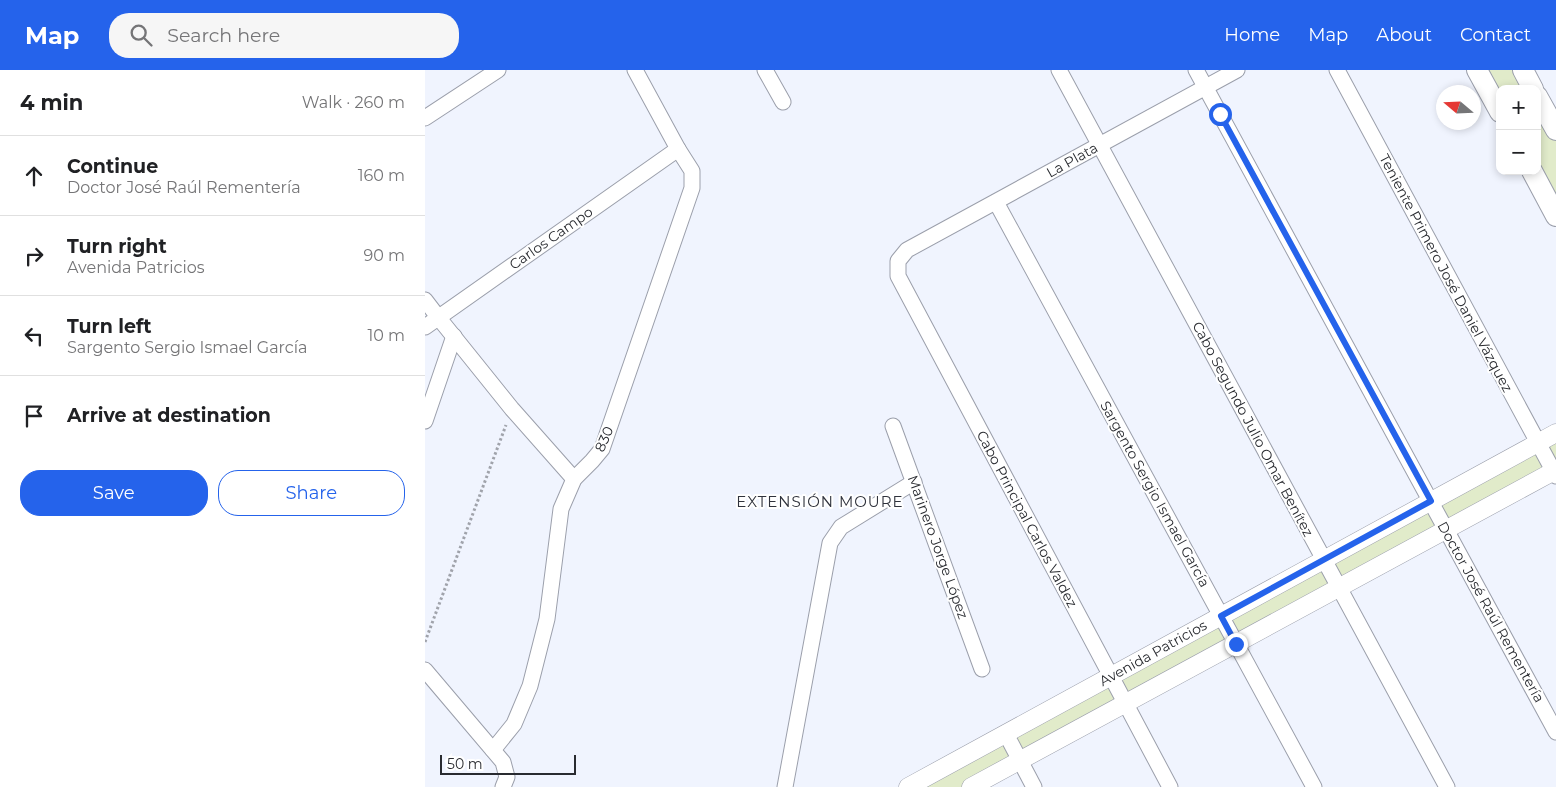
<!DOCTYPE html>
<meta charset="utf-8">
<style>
body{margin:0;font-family:Montserrat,sans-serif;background:#f6f6f6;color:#202124}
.controls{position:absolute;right:15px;top:15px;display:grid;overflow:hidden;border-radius:10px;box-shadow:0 2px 8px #0003}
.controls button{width:45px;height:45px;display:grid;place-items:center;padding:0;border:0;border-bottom:1px solid #e0e0e0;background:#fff;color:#202124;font:25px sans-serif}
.compass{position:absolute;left:1011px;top:15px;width:45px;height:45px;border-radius:50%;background:#fff;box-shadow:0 2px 8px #0003;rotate:289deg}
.scale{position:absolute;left:15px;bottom:12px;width:136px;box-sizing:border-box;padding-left:5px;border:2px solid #292b30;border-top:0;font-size:14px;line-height:18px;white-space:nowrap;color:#292b30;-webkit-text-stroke:4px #fff;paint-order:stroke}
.stop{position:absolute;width:15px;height:15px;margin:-11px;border:4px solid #2563eb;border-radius:50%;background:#fff}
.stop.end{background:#2563eb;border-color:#fff;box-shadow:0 1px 5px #0008}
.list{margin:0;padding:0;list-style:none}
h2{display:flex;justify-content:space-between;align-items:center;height:65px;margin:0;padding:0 20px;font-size:21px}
h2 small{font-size:16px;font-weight:400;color:#757577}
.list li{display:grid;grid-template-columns:32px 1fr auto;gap:15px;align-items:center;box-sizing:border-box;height:80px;padding:0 20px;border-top:1px solid #e0e0e0}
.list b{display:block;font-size:19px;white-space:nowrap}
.list p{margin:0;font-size:16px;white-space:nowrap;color:#757577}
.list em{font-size:16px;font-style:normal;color:#757577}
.actions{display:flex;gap:10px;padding:15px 20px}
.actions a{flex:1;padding:11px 0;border:1px solid #2563eb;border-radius:20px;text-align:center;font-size:18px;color:#2563eb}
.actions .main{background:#2563eb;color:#fff}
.icon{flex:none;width:28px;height:28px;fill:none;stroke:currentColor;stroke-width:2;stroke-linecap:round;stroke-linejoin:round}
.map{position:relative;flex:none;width:1131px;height:717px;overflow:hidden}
header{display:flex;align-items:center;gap:30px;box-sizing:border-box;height:70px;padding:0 25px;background:#2563eb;color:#fff}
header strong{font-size:24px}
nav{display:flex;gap:28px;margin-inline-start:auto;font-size:18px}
.search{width:350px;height:45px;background:#f6f6f6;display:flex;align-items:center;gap:12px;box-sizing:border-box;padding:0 18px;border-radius:20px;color:#757577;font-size:19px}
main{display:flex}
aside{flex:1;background:#fff}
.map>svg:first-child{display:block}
</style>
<header>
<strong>Map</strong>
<div class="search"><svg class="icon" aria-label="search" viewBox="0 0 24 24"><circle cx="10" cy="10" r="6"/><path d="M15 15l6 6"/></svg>Search here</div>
<nav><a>Home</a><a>Map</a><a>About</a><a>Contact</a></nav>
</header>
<main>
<aside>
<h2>4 min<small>Walk · 260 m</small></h2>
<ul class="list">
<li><svg class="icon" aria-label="ahead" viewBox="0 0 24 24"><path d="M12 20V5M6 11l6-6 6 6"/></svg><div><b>Continue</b><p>Doctor José Raúl Rementería</p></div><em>160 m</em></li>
<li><svg class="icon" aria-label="right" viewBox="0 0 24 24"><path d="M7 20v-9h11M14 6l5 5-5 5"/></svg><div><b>Turn right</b><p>Avenida Patricios</p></div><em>90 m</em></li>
<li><svg class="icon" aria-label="left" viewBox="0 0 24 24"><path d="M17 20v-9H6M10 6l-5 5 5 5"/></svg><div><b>Turn left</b><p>Sargento Sergio Ismael García</p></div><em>10 m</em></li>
<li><svg class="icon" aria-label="arrive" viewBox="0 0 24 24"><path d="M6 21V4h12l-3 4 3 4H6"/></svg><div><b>Arrive at destination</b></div></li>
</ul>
<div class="actions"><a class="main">Save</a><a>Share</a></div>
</aside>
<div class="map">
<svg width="1131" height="717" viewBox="0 0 1131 717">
<rect width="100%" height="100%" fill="#f0f4fe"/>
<!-- green -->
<g fill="#e1ebca">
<path d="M 1052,0 L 1098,0 L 1108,19 L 1075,19 L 1075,42 Z"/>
<path d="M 1112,26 L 1131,60 L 1131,146 L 1112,101 Z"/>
<path d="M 1131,363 L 1131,400 L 546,717 L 483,717 Z"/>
</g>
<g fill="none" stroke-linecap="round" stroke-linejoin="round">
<!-- minor casing -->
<g stroke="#9b9fab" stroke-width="17">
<g id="minor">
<path d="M 340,0 L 358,32"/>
<path d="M 634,0 L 1022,717"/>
<path d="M 771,0 L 1131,662"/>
<path d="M 912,0 L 1131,406"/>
<path d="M 0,48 L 73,0"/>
<path d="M 571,132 L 889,717"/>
<path d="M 0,230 L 13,247 L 87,339 L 149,409"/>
<path d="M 0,257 L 253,79"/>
<path d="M 0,351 L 29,266"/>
<path d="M 468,356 L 557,599"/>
<path d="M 0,600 L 78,692 L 82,707 L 78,717"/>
<path d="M 581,664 L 609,717"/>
<path d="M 68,680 L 89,654 L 105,616 L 122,549 L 136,439 L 149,409 L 167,391 L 177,379 L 267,118 L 267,101 L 253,79 L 210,0"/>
<path d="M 360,717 L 405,473 L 416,457 L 489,412"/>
<path d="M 745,717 L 473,206 L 473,191 L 482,180 L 812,0"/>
</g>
</g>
<!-- tertiary casing -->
<g stroke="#9b9fab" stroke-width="19">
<g id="tertiary">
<path d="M 483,717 L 1131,363"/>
<path d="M 546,717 L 1131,400"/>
</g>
</g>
<!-- secondary casing -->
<g stroke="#9b9fab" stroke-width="22">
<g id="secondary">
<path d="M 1052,0 L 1075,42"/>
<path d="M 1098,0 L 1108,19"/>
<path d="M 1112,26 L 1131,60"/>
<path d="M 1107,101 L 1131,146"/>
</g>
</g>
<!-- path -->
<path stroke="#a0a3ab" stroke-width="3" stroke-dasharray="2.5 2.5" stroke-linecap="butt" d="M 0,572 L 81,355"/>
<!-- minor -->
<use href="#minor" stroke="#fff" stroke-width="15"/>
<!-- tertiary -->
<use href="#tertiary" stroke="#fff" stroke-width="18"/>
<!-- secondary -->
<use href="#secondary" stroke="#fff" stroke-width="20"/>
</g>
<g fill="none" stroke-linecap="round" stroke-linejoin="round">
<!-- route -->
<path stroke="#2563eb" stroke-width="6" d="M 795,44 L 1006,431 L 796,546 L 811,574"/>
</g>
<g text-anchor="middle" stroke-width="4" stroke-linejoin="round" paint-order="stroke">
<!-- street labels -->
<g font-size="14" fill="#292b30" stroke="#fff">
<text transform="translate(647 90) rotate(-29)" y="5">La Plata</text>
<text transform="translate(126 168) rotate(-35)" y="5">Carlos Campo</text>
<text transform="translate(1021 203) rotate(62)" y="5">Teniente Primero José Daniel Vázquez</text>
<text transform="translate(828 359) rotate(62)" y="5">Cabo Segundo Julio Omar Benítez</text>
<text transform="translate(179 369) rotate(-66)" y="5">830</text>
<text transform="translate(730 424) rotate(61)" y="5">Sargento Sergio Ismael García</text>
<text transform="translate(602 449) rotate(62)" y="5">Cabo Principal Carlos Valdez</text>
<text transform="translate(513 477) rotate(70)" y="5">Marinero Jorge López</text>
<text transform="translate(1066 542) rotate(61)" y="5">Doctor José Raúl Rementería</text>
<text transform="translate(728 583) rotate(-29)" y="5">Avenida Patricios</text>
</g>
<!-- neighbourhood labels -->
<g font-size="15" letter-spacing="1" fill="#2f323c" stroke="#fff">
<text x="395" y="437">EXTENSIÓN MOURE</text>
</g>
</g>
</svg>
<div class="controls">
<button>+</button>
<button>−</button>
</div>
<svg class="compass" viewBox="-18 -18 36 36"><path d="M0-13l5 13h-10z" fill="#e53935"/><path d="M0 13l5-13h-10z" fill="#757577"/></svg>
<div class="scale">50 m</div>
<div class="stop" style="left:795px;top:44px"></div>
<div class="stop end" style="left:811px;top:574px"></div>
</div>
</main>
